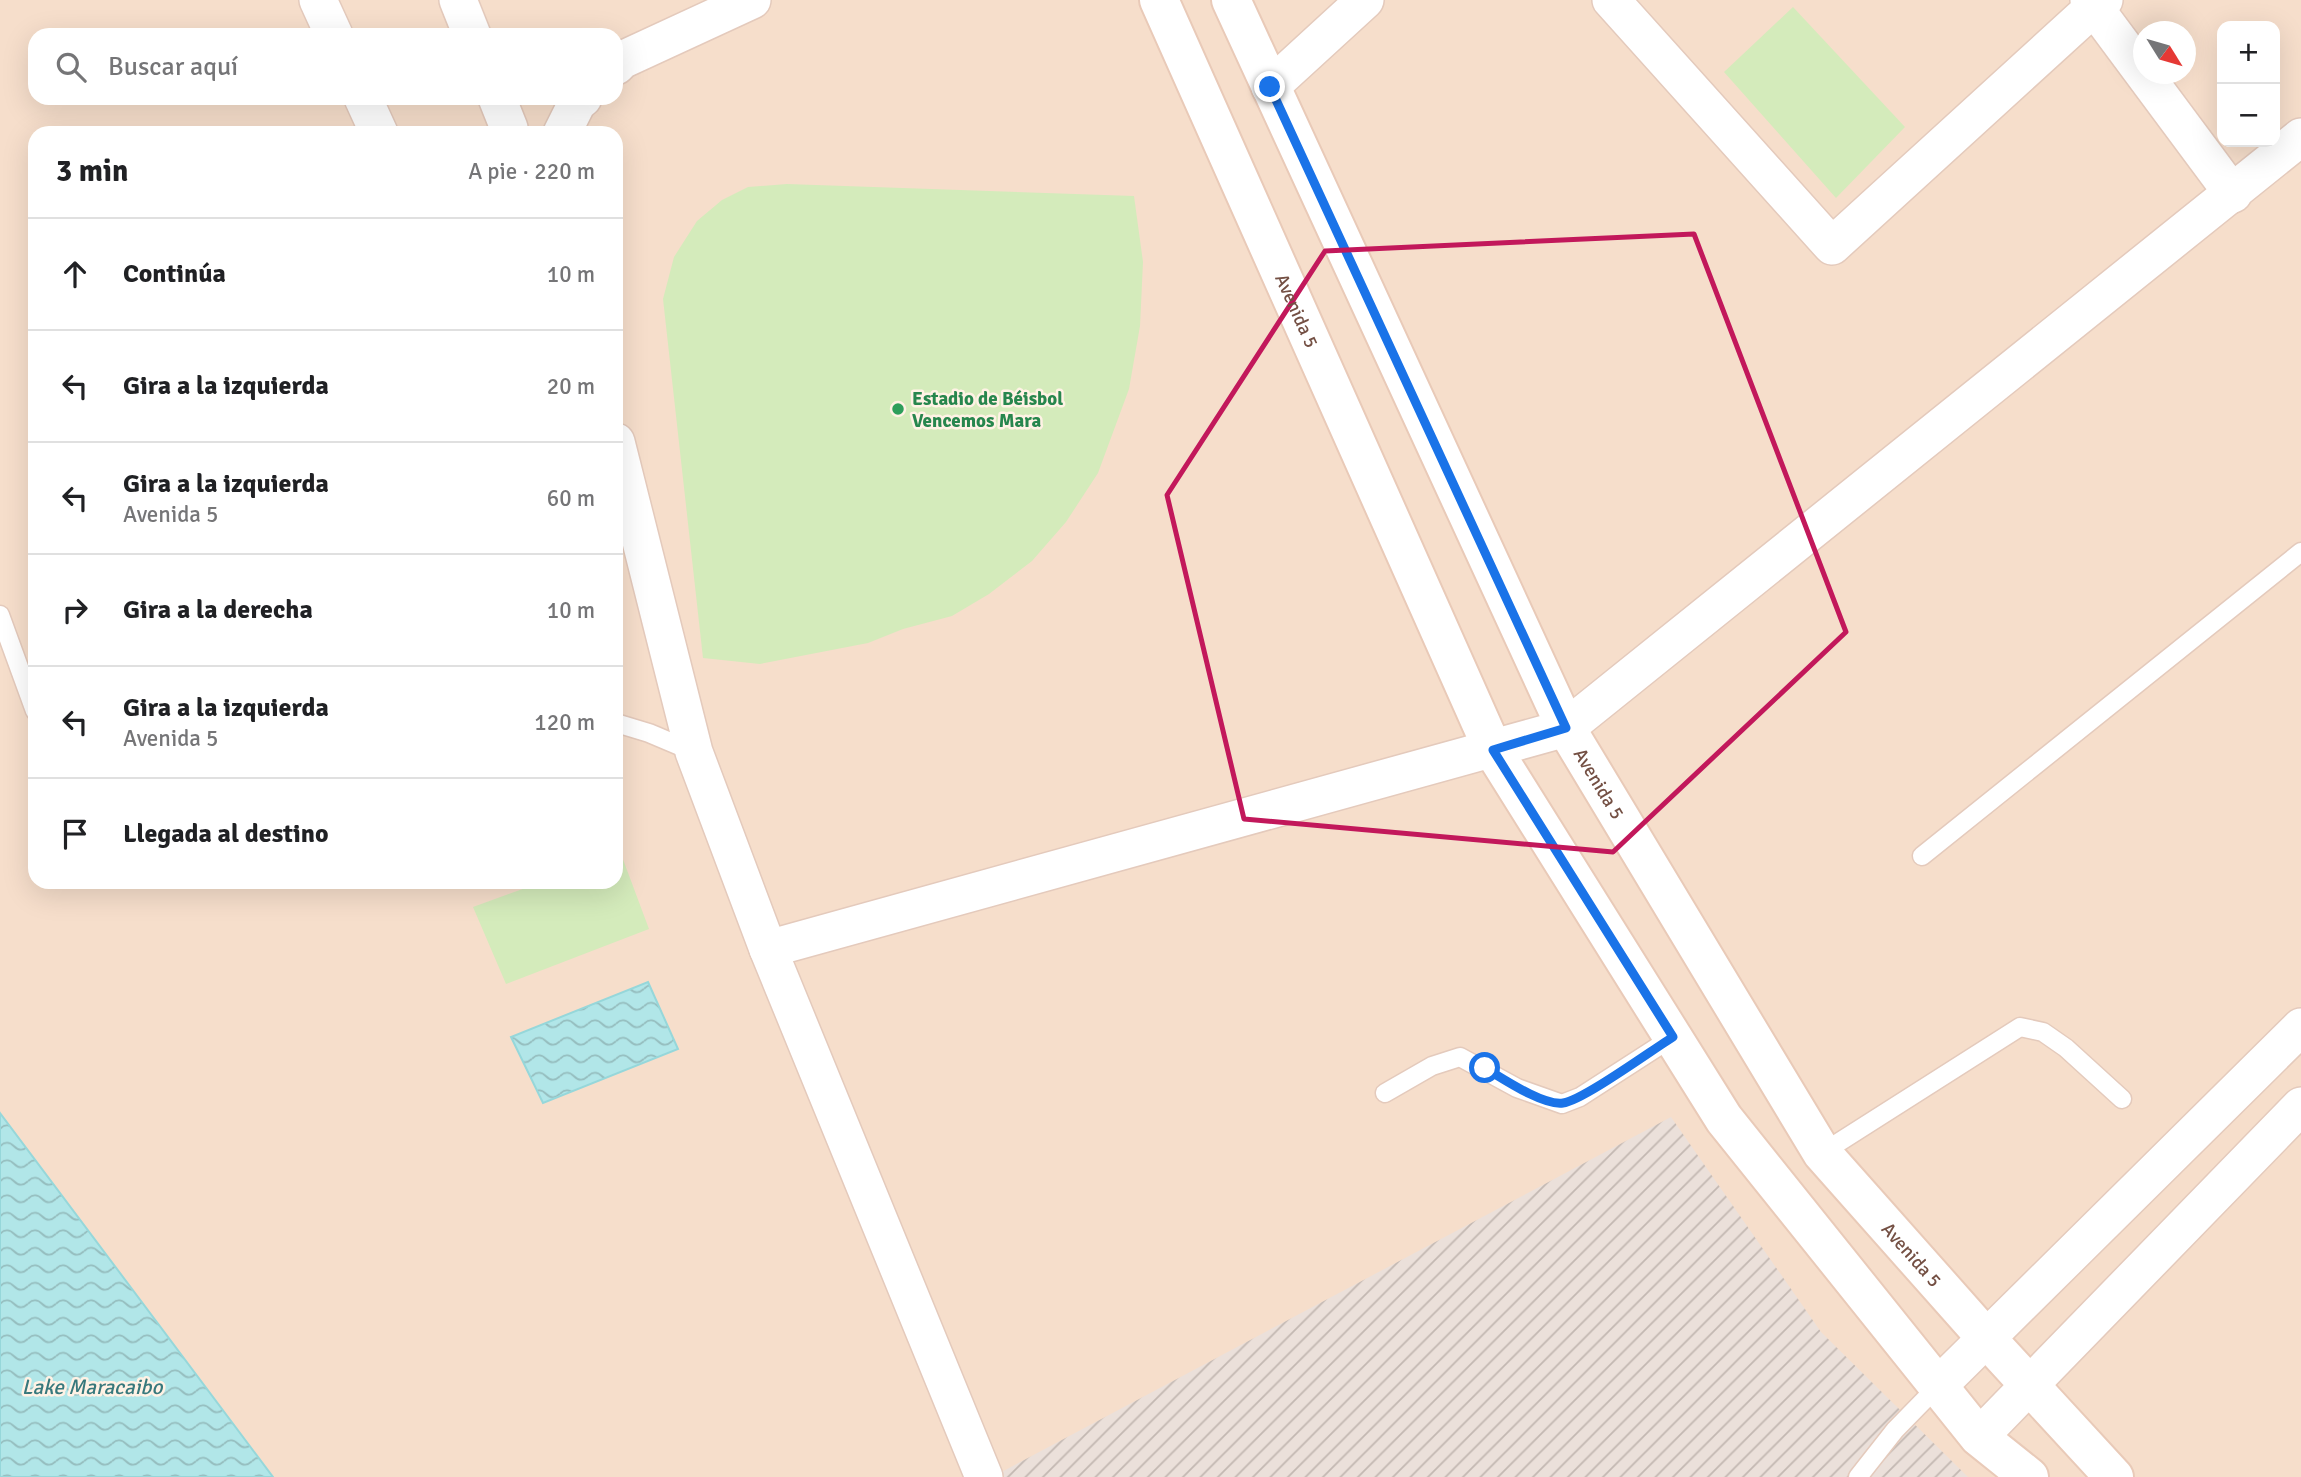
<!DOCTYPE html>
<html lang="es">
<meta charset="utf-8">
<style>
body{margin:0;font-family:Signika,sans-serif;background:#f2f2f2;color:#202124}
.controls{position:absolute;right:21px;top:21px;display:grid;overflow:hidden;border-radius:14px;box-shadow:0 7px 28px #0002}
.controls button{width:63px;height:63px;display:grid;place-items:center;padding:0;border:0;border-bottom:2px solid #e0e0e0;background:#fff;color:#202124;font:35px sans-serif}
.compass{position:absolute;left:2133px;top:21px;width:63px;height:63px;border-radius:50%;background:#fff;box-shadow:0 7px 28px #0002;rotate:127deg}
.stop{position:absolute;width:21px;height:21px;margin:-16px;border:5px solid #1a73e8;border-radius:50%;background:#fff}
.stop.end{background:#1a73e8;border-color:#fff;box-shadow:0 2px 7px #0008}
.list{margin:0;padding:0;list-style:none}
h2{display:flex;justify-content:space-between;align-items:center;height:91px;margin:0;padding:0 28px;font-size:30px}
h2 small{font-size:23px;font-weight:400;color:#757577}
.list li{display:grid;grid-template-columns:46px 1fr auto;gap:21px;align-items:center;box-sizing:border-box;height:112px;padding:0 28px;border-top:2px solid #e0e0e0}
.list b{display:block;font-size:26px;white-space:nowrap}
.list p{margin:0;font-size:23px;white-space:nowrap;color:#757577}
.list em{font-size:23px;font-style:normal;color:#757577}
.icon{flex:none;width:38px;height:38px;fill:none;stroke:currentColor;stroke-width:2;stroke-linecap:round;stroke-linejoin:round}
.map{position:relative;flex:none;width:2301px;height:1477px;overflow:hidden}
.search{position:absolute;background:#fff;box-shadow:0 7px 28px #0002;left:28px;top:28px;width:595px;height:77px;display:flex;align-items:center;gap:18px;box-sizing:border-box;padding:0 24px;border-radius:21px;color:#757577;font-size:26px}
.panel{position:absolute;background:#fff;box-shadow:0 7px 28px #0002;left:28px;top:126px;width:595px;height:763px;border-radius:21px}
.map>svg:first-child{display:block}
</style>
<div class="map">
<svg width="2301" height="1477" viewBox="0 0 2301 1477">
<defs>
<pattern id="industrial-furrows" width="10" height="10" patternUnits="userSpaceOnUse" patternTransform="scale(1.75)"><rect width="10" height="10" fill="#ebe0da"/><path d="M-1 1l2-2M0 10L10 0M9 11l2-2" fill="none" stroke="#c3b8b2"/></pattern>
<pattern id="water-waves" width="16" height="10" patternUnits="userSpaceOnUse" patternTransform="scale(1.75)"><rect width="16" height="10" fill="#b1e6e8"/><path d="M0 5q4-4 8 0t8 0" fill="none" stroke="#95bdbe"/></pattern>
</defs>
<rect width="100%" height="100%" fill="#feeddd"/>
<!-- residential -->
<path fill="#f6decb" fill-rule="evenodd" d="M 0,0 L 2301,0 L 2301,1477 L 273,1477 L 0,1113 ZM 2222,26 L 2275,26 L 2275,142 L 2222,142 ZM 2144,32 L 2186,32 L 2186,74 L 2144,74 ZM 35,35 L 616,35 L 616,98 L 35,98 ZM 35,133 L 616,133 L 616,882 L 35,882 Z"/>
<!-- industrial -->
<path fill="url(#industrial-furrows)" d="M 1671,1117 L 1821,1332 L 1968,1477 L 992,1477 Z"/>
<!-- pitch -->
<g fill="#d4ebbb">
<path d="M 1793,7 L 1905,127 L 1836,198 L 1724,72 Z"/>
<path d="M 787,184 L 1134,196 L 1143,262 L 1140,326 L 1129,389 L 1098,473 L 1066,522 L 1032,561 L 989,594 L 952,616 L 903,629 L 868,643 L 760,664 L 703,658 L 663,299 L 674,257 L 697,221 L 722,200 L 748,187 Z"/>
<path d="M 621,854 L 649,929 L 506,984 L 473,907 L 542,882 L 616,882 L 616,856 Z"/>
</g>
<!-- water -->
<g fill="url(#water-waves)" stroke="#96d7da" stroke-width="2">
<path d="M 648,982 L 678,1049 L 543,1103 L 511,1037 Z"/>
<path d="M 0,1113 L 273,1477 L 0,1477 Z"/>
</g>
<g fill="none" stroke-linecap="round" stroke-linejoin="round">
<!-- lane casing -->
<g stroke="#e4cabc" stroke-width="21">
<g id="lane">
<path d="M 0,615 L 35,711"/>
<path d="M 616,723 L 649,733 L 694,752"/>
<path d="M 1922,856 L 2301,552"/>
<path d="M 1385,1093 L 1432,1066 L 1460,1057 L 1517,1088 L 1562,1104 L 1580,1097 L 1673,1037"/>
<path d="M 1822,1153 L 2020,1027 L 2043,1032 L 2066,1048 L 2122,1099"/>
<path d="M 1858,1477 L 1895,1430 L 1938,1386"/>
</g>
</g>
<!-- street casing -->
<g stroke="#e4cabc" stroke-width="40">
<g id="street">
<path d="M 318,0 L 334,35"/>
<path d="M 458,0 L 472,35"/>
<path d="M 1611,0 L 1832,246 L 2094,7 L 2089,0"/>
<path d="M 2104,0 L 2094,7 L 2233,194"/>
<path d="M 616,66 L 622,60 L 752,0"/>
<path d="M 1270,87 L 1365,0"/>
<path d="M 363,98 L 379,133"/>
<path d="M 497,98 L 509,128 L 507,133"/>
<path d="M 562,133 L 577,103 L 583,98"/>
<path d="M 616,442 L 694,752 L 768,949 L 984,1477"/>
<path d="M 768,949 L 1566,728 L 2301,137"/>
<path d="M 1938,1386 L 2301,1027"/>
<path d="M 1979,1437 L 2301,1106"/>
</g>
</g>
<!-- secondary casing -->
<g stroke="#e9cab8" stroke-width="42">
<g id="secondary">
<path id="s1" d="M 1159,0 L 1493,750 L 1724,1119 L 1979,1437 L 2029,1477"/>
<path id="s2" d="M 1231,0 L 1566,728 L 1822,1153 L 1987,1339 L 2114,1477"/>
</g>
</g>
<!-- lane -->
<use href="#lane" stroke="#fff" stroke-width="18"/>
<!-- street -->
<use href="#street" stroke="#fff" stroke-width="37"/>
<!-- secondary -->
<use href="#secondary" stroke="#fff" stroke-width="38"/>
</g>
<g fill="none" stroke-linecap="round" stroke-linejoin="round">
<!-- route -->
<path stroke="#1a73e8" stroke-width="9" d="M 1270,87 L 1566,728 L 1493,750 L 1673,1037 C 1652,1050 1582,1101 1563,1103 C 1543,1106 1502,1078 1485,1068"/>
</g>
<!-- marked area -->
<path fill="none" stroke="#c2185b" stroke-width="5" stroke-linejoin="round" d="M 1694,234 L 1846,632 L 1613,852 L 1244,819 L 1167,495 L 1325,251 Z"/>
<!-- markers -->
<circle fill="#2e9e5b" stroke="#fff2e5" stroke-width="2.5" cx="898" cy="409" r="7"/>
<g text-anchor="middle" stroke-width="5" stroke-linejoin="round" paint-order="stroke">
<!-- street labels -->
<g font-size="19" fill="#745044" stroke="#fff2e5">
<text dy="7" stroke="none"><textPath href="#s1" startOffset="340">Avenida 5</textPath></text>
<text dy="7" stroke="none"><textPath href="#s2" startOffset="866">Avenida 5</textPath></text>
<text dy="7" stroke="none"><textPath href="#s2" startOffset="1433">Avenida 5</textPath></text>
</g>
<!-- leisure labels -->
<g font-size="19" font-weight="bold" fill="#27864d" stroke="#fff2e5" text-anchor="start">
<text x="912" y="405">Estadio de Béisbol<tspan x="912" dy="22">Vencemos Mara</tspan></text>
</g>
<!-- water labels -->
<g font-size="21" font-style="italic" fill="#37787c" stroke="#fff2e5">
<text x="92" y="1394">Lake Maracaibo</text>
</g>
</g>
</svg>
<div class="controls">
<button>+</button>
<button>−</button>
</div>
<svg class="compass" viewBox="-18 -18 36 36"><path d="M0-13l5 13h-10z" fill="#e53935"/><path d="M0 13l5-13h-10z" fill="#757577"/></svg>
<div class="stop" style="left:1485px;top:1068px"></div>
<div class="stop end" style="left:1270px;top:87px"></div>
<div class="search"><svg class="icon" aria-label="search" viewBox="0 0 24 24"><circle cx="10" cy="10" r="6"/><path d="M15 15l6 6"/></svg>Buscar aquí</div>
<section class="panel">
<h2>3 min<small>A pie · 220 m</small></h2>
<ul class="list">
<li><svg class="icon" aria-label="ahead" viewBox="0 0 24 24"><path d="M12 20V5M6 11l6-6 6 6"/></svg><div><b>Continúa</b></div><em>10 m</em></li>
<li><svg class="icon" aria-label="left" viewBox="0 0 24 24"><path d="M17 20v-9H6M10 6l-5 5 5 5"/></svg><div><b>Gira a la izquierda</b></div><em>20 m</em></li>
<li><svg class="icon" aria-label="left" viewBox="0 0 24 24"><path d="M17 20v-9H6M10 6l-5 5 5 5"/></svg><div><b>Gira a la izquierda</b><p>Avenida 5</p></div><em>60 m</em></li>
<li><svg class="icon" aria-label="right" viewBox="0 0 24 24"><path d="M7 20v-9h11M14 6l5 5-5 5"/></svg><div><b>Gira a la derecha</b></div><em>10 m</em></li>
<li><svg class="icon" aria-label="left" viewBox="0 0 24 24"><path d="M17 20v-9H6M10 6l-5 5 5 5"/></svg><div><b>Gira a la izquierda</b><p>Avenida 5</p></div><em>120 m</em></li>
<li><svg class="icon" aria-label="arrive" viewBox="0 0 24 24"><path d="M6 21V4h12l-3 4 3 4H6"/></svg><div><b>Llegada al destino</b></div></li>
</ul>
</section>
</div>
